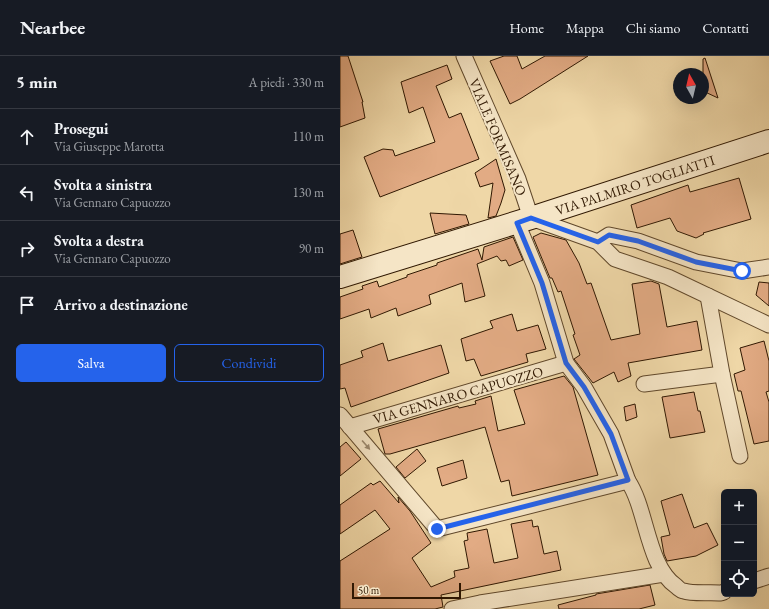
<!DOCTYPE html>
<html lang="it">
<meta charset="utf-8">
<style>
body{margin:0;font-family:"EB Garamond",serif;background:#242831;color:#f1f3f6}
.controls{position:absolute;right:12px;bottom:12px;display:grid;overflow:hidden;border-radius:6px;box-shadow:0 4px 16px #0002}
.controls button{width:36px;height:36px;display:grid;place-items:center;padding:0;border:0;border-bottom:1px solid #363941;background:#171b24;color:#f1f3f6;font:20px sans-serif}
.compass{position:absolute;left:333px;top:12px;width:36px;height:36px;border-radius:50%;background:#171b24;box-shadow:0 4px 16px #0002;rotate:352deg}
.scale{position:absolute;left:12px;bottom:10px;width:109px;box-sizing:border-box;padding-left:4px;border:2px solid #301802;border-top:0;font-size:11px;line-height:14px;white-space:nowrap;color:#301802;-webkit-text-stroke:3px #f5e5c6;paint-order:stroke}
.stop{position:absolute;width:12px;height:12px;margin:-9px;border:3px solid #2563eb;border-radius:50%;background:#fff}
.stop.end{background:#2563eb;border-color:#fff;box-shadow:0 1px 4px #0008}
.list{margin:0;padding:0;list-style:none}
h2{display:flex;justify-content:space-between;align-items:center;height:52px;margin:0;padding:0 16px;font-size:17px}
h2 small{font-size:13px;font-weight:400;color:#9ea1a6}
.list li{display:grid;grid-template-columns:26px 1fr auto;gap:12px;align-items:center;box-sizing:border-box;height:56px;padding:0 16px;border-top:1px solid #363941}
.list b{display:block;font-size:15px;white-space:nowrap}
.list p{margin:0;font-size:13px;white-space:nowrap;color:#9ea1a6}
.list em{font-size:13px;font-style:normal;color:#9ea1a6}
.actions{display:flex;gap:8px;padding:12px 16px}
.actions a{flex:1;padding:9px 0;border:1px solid #2563eb;border-radius:6px;text-align:center;font-size:14px;color:#2563eb}
.actions .main{background:#2563eb;color:#fff}
.icon{flex:none;width:22px;height:22px;fill:none;stroke:currentColor;stroke-width:2;stroke-linecap:round;stroke-linejoin:round}
.map{position:relative;flex:none;width:429px;height:553px;overflow:hidden}
header{display:flex;align-items:center;gap:24px;box-sizing:border-box;height:56px;padding:0 20px;background:#171b24;border-bottom:1px solid #363941}
header strong{font-size:19px}
nav{display:flex;gap:22px;margin-inline-start:auto;font-size:14px}
main{display:flex}
aside{flex:1;background:#171b24}
.map>svg:first-child{display:block}
</style>
<header>
<strong>Nearbee</strong>
<nav><a>Home</a><a>Mappa</a><a>Chi siamo</a><a>Contatti</a></nav>
</header>
<main>
<aside>
<h2>5 min<small>A piedi · 330 m</small></h2>
<ul class="list">
<li><svg class="icon" aria-label="ahead" viewBox="0 0 24 24"><path d="M12 20V5M6 11l6-6 6 6"/></svg><div><b>Prosegui</b><p>Via Giuseppe Marotta</p></div><em>110 m</em></li>
<li><svg class="icon" aria-label="left" viewBox="0 0 24 24"><path d="M17 20v-9H6M10 6l-5 5 5 5"/></svg><div><b>Svolta a sinistra</b><p>Via Gennaro Capuozzo</p></div><em>130 m</em></li>
<li><svg class="icon" aria-label="right" viewBox="0 0 24 24"><path d="M7 20v-9h11M14 6l5 5-5 5"/></svg><div><b>Svolta a destra</b><p>Via Gennaro Capuozzo</p></div><em>90 m</em></li>
<li><svg class="icon" aria-label="arrive" viewBox="0 0 24 24"><path d="M6 21V4h12l-3 4 3 4H6"/></svg><div><b>Arrivo a destinazione</b></div></li>
</ul>
<div class="actions"><a class="main">Salva</a><a>Condividi</a></div>
</aside>
<div class="map">
<svg width="429" height="553" viewBox="0 0 429 553">
<rect width="100%" height="100%" fill="#efd7a7"/>
<filter id="stains"><feTurbulence type="fractalNoise" baseFrequency=".005" numOctaves="4"/><feColorMatrix values="0 0 0 0 .2 0 0 0 0 .09 0 0 0 0 .02 0 0 0 .5 -.17"/></filter>
<radialGradient id="worn" r=".72"><stop offset=".6" stop-color="#630" stop-opacity="0"/><stop offset="1" stop-color="#630" stop-opacity=".3"/></radialGradient>
<!-- building -->
<g fill="#e2ab84" stroke="#301802">
<path d="M 0,0 L 8,0 L 23,46 L 22,46 L 25,62 L 0,71 Z"/>
<path d="M 164,0 L 177,0 L 182,13 L 205,0 L 248,0 L 180,43 L 170,48 L 150,5 Z"/>
<path d="M 365,2 L 378,42 L 363,35 L 363,3 Z"/>
<path d="M 107,9 L 112,23 L 96,30 L 109,62 L 121,57 L 139,103 L 40,141 L 24,101 L 43,93 L 53,94 L 55,100 L 95,86 L 83,51 L 69,57 L 61,26 Z"/>
<path d="M 156,103 L 165,134 L 161,147 L 156,160 L 148,162 L 153,127 L 140,131 L 135,117 Z"/>
<path d="M 399,122 L 411,163 L 363,177 L 364,178 L 356,182 L 337,175 L 330,162 L 297,172 L 291,149 L 348,129 L 350,136 Z"/>
<path d="M 90,157 L 126,159 L 129,168 L 95,178 Z"/>
<path d="M 13,174 L 22,201 L 0,208 L 0,178 Z"/>
<path d="M 201,177 L 226,184 L 239,207 L 247,228 L 251,227 L 271,284 L 300,278 L 292,228 L 311,225 L 319,228 L 327,271 L 357,265 L 362,294 L 288,307 L 291,320 L 278,326 L 274,316 L 253,327 L 234,303 L 240,299 L 233,279 L 235,278 L 221,235 L 218,236 L 212,222 L 210,222 L 193,181 Z"/>
<path d="M 173,181 L 183,204 L 169,210 L 166,204 L 161,205 L 157,200 L 137,208 L 145,240 L 125,246 L 122,227 L 89,239 L 91,248 L 58,260 L 56,252 L 31,262 L 29,253 L 0,263 L 0,241 L 23,233 L 22,230 L 37,225 L 39,231 L 67,221 L 67,219 L 97,209 L 97,207 L 138,193 L 142,204 L 144,191 Z"/>
<path d="M 419,226 L 429,227 L 429,250 L 416,239 Z"/>
<path d="M 172,258 L 177,275 L 198,269 L 206,293 L 186,298 L 188,306 L 141,320 L 134,303 L 126,305 L 121,283 L 153,272 L 150,265 Z"/>
<path d="M 424,285 L 429,305 L 429,335 L 426,336 L 429,346 L 429,385 L 414,388 L 401,335 L 398,335 L 394,318 L 405,314 L 400,292 Z"/>
<path d="M 43,287 L 48,305 L 101,289 L 109,317 L 11,351 L 5,332 L 0,333 L 0,309 L 23,301 L 21,295 Z"/>
<path d="M 224,320 L 233,331 L 258,419 L 172,440 L 169,424 L 161,426 L 160,423 L 145,371 L 50,398 L 45,398 L 38,373 L 118,350 L 119,352 L 136,348 L 135,345 L 151,340 L 158,375 L 185,368 L 174,334 Z"/>
<path d="M 354,336 L 358,355 L 360,355 L 365,376 L 330,382 L 322,341 Z"/>
<path d="M 295,348 L 297,361 L 286,365 L 284,351 Z"/>
<path d="M 6,386 L 21,403 L 0,420 L 0,391 Z"/>
<path d="M 77,393 L 86,405 L 65,422 L 56,411 Z"/>
<path d="M 123,404 L 127,422 L 102,430 L 97,412 Z"/>
<path d="M 40,425 L 59,447 L 58,441 L 70,455 L 91,487 L 72,502 L 91,531 L 115,521 L 114,515 L 129,512 L 124,485 L 128,484 L 127,477 L 147,473 L 154,507 L 178,502 L 171,468 L 192,464 L 193,471 L 198,470 L 204,498 L 217,495 L 221,514 L 101,539 L 103,551 L 95,553 L 0,553 L 0,505 L 50,473 L 35,454 L 0,478 L 0,449 L 31,427 L 33,429 Z"/>
<path d="M 342,438 L 354,472 L 367,467 L 378,489 L 356,500 L 327,505 L 324,498 L 321,481 L 330,479 L 321,445 Z"/>
<path d="M 310,529 L 315,549 L 299,553 L 219,553 L 218,549 L 256,539 L 256,538 Z"/>
</g>
<g fill="none" stroke-linecap="round" stroke-linejoin="round">
<!-- street casing -->
<g stroke="#60482b" stroke-width="17">
<g id="street">
<path d="M 124,0 L 178,123 L 191,162 L 258,186 L 275,203 L 328,221 L 429,269"/>
<path d="M 258,186 L 269,179 L 298,185 L 356,206 L 402,215 L 429,211"/>
<path d="M 368,240 L 382,318 L 400,400"/>
<path d="M 304,328 L 382,318"/>
<path d="M 0,359 L 97,473 L 288,425 L 271,378 L 244,331 L 226,307 L 202,227 L 177,167"/>
<path d="M 10,371 L 226,307"/>
<path d="M 288,425 C 307,453 307,510 336,530 C 338,532 341,535 344,535 C 352,538 371,536 381,537 L 384,536"/>
<path d="M 414,525 L 429,520"/>
<path d="M 112,553 L 140,547 L 324,518"/>
</g>
</g>
<!-- secondary casing -->
<g stroke="#301802" stroke-width="24">
<path id="secondary" d="M 0,221 L 191,162 L 429,85"/>
</g>
<!-- street -->
<use href="#street" stroke="#f5e5c6" stroke-width="15"/>
<!-- secondary -->
<use href="#secondary" stroke="#f5e5c6" stroke-width="22"/>
</g>
<!-- one-way arrows -->
<defs><path id="oneway-solid" d="M-6-.8H1V-3.2L6.5 0L1 3.2V.8H-6Z"/></defs>
<use fill="#9c896e" href="#oneway-solid" transform="translate(26 389) rotate(49)"/>
<g fill="none" stroke-linecap="round" stroke-linejoin="round">
<!-- route -->
<path stroke="#2563eb" stroke-width="5" d="M 97,473 L 288,424 L 271,378 L 244,331 L 226,307 L 202,227 L 177,167 L 191,162 L 258,186 L 269,179 L 298,185 L 356,206 L 402,215"/>
</g>
<g text-anchor="middle" stroke-width="4" stroke-linejoin="round" paint-order="stroke">
<!-- street labels -->
<g font-size="14" fill="#301802" stroke="#f5e5c6">
<text transform="translate(158 81) rotate(67)" y="5">VIALE FORMISANO</text>
<text transform="translate(295 129) rotate(-18)" y="5">VIA PALMIRO TOGLIATTI</text>
<text transform="translate(118 339) rotate(-16)" y="5">VIA GENNARO CAPUOZZO</text>
</g>
</g>
<rect width="100%" height="100%" filter="url(#stains)"/>
<rect width="100%" height="100%" fill="url(#worn)"/>
</svg>
<div class="controls">
<button>+</button>
<button>−</button>
<button><svg class="icon" aria-label="locate" viewBox="0 0 24 24"><circle cx="12" cy="12" r="6"/><path d="M12 2v4M12 18v4M2 12h4M18 12h4"/></svg></button>
</div>
<svg class="compass" viewBox="-18 -18 36 36"><path d="M0-13l5 13h-10z" fill="#e53935"/><path d="M0 13l5-13h-10z" fill="#9ea1a6"/></svg>
<div class="scale">50 m</div>
<div class="stop" style="left:402px;top:215px"></div>
<div class="stop end" style="left:97px;top:473px"></div>
</div>
</main>
